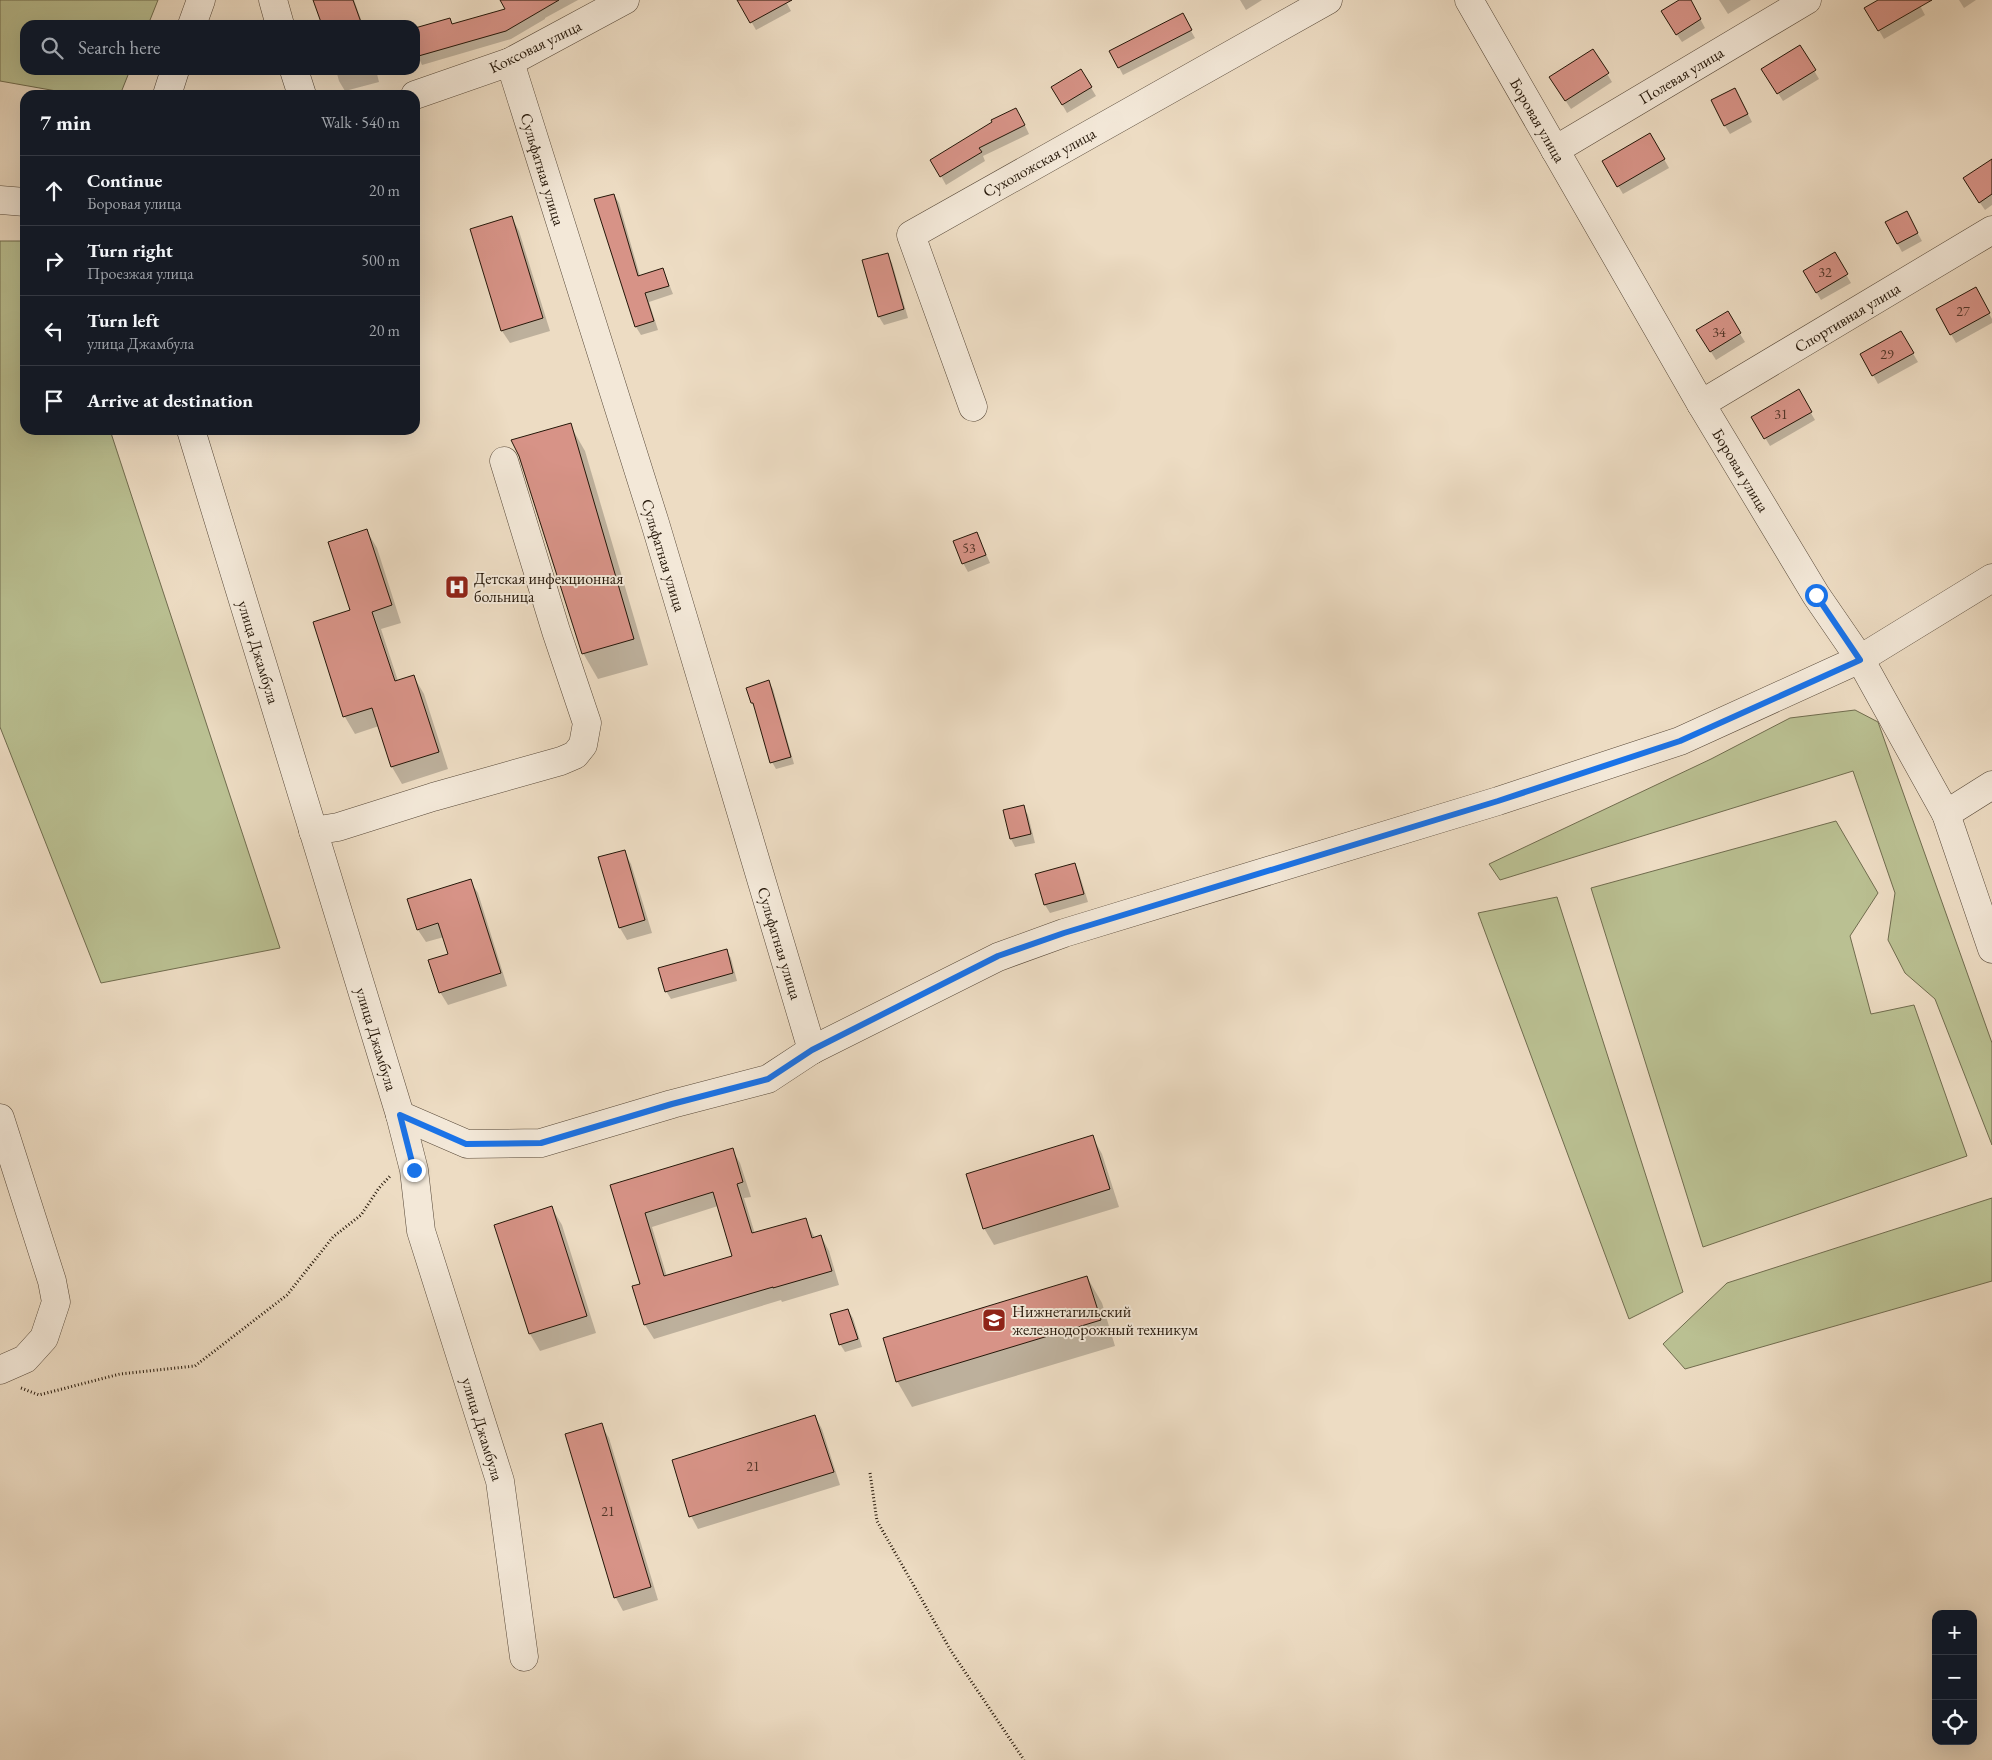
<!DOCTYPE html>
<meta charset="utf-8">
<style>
body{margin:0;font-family:"EB Garamond",serif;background:#20242c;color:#f1f3f6}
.controls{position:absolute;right:15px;bottom:15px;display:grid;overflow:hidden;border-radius:10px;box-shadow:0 5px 20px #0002}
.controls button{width:45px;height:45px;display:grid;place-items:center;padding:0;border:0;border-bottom:1px solid #363941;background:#171b24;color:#f1f3f6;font:25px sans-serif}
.stop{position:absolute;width:15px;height:15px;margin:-11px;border:4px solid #1a73e8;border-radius:50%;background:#fff}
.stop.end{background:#1a73e8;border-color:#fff;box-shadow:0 1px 5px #0008}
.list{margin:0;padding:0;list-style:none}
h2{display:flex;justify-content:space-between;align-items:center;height:65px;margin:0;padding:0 20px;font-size:21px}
h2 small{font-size:16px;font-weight:400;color:#9ea1a6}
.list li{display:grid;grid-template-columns:32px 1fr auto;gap:15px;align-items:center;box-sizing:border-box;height:70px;padding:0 20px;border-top:1px solid #363941}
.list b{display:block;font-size:19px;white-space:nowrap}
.list p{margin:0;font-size:16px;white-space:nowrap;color:#9ea1a6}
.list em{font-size:16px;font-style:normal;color:#9ea1a6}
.icon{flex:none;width:28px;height:28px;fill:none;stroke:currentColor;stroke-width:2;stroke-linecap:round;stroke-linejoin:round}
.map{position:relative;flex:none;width:1992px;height:1760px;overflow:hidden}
.search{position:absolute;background:#171b24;box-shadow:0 5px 20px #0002;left:20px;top:20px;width:400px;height:55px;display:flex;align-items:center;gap:12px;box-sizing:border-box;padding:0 18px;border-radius:15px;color:#9ea1a6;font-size:19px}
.panel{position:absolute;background:#171b24;box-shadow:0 5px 20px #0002;left:20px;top:90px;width:400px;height:345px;border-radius:15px}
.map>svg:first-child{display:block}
</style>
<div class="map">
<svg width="1992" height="1760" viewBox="0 0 1992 1760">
<rect width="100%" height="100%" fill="#eddcc3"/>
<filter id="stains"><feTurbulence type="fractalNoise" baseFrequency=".004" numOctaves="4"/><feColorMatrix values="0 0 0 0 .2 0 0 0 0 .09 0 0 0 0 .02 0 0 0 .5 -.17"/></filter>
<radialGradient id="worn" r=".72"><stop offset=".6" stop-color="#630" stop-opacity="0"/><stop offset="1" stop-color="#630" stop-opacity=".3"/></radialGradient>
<!-- green -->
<g fill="#bac092" stroke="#706c4e">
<path d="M 0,0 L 158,0 L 148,25 L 25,25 L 25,70 L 130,70 L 120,95 L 79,95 L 0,81 Z"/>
<path d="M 0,241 L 25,241 L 25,430 L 110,430 L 280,948 L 101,983 L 0,727 Z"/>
<path d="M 1855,710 L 1878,722 L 1992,1043 L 1992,1145 L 1935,999 L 1905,973 L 1888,940 L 1895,893 L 1853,771 L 1500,880 L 1489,864 L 1711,759 L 1790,718 Z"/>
<path d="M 1836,821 L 1878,893 L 1850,936 L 1871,1014 L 1914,1005 L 1967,1156 L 1703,1247 L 1591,888 Z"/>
<path d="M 1557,897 L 1683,1292 L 1629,1319 L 1478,913 Z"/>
<path d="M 1992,1198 L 1992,1281 L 1685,1369 L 1663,1344 L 1727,1283 Z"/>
</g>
<!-- shadow -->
<g fill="#0003" fill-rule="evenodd">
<path d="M 314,0 L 354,0 L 363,25 L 324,25 Z"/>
<path d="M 508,0 L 578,0 L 545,18 L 545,19 L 511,39 L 422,65 L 415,50 L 415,30 L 453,25 L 507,9 Z"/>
<path d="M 739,0 L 785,0 L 791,11 L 756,30 Z"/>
<path d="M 1240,0 L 1262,0 L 1246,10 Z"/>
<path d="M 1681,0 L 1690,0 L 1705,28 L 1682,42 L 1667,20 Z"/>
<path d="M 1719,0 L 1751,0 L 1728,14 Z"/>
<path d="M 1881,0 L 1917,0 L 1925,15 L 1884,39 L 1866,8 Z"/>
<path d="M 1959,0 L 1976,0 L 1964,8 Z"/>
<path d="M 1182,15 L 1195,38 L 1123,75 L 1111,52 Z"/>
<path d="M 1800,47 L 1819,79 L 1783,101 L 1763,70 Z"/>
<path d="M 1593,51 L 1612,82 L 1571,109 L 1556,86 Z"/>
<path d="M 336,70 L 376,70 L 379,82 L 345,91 L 339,81 Z"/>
<path d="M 1081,71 L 1096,96 L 1067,113 L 1053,88 Z"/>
<path d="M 1740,98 L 1752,122 L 1730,134 L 1725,126 Z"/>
<path d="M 1021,117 L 1029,134 L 983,156 L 985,161 L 946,185 L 932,160 Z"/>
<path d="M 1650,134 L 1669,168 L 1623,194 L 1603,161 Z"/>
<path d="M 1992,160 L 1992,205 L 1985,210 L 1969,187 Z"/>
<path d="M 614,195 L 619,203 L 640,276 L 663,269 L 673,294 L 649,302 L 658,330 L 641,335 L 636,327 L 596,200 Z"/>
<path d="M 1906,212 L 1922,241 L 1902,252 L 1886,223 Z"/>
<path d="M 512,218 L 519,231 L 550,331 L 510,343 L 502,331 Z"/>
<path d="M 887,254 L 892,263 L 908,318 L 884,325 L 879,317 Z"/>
<path d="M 1834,254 L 1851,283 L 1821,300 L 1804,272 Z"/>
<path d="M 1975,289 L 1992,319 L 1992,323 L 1956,343 L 1937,310 Z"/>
<path d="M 1727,313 L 1745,342 L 1716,360 L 1698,331 Z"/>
<path d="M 1901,333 L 1918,362 L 1878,384 L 1862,355 Z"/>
<path d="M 1798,391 L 1815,420 L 1770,446 L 1753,417 Z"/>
<path d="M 570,425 L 585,451 L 648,665 L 598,679 L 583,653 Z"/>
<path d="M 367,531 L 377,548 L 401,623 L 381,629 L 398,681 L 414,677 L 424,694 L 448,769 L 402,784 L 392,767 L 379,726 L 355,734 L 345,717 L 314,623 L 352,611 Z"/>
<path d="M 977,533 L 990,563 L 968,572 L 963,563 Z"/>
<path d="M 769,682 L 773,689 L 794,764 L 776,769 L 772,762 L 756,710 L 752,703 Z"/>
<path d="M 1023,806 L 1028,815 L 1035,843 L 1015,847 L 1011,839 L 1004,811 Z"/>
<path d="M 624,851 L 631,864 L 652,933 L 627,940 L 620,928 Z"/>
<path d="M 1075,864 L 1079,873 L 1088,902 L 1050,913 L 1045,905 L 1037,875 Z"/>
<path d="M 470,881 L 478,893 L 507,986 L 448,1005 L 440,992 L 449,955 L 444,937 L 426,942 L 418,930 L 409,900 Z"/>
<path d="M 726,950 L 731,958 L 737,981 L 671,999 L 666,991 Z"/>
<path d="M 1092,1136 L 1102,1154 L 1119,1207 L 994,1245 L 984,1228 Z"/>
<path d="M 732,1149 L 740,1163 L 751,1197 L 744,1198 L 755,1234 L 805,1219 L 815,1238 L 821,1236 L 829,1251 L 839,1285 L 782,1302 L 781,1300 L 654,1339 L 645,1325 L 634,1287 L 642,1285 L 611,1186 ZM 718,1206 L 734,1256 L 667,1277 L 652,1227 Z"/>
<path d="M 552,1208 L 562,1225 L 596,1333 L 540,1351 L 530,1334 Z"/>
<path d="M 1087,1277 L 1102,1303 L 1115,1346 L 912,1407 L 897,1381 Z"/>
<path d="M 848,1310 L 853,1318 L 862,1347 L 845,1352 L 840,1344 Z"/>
<path d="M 815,1416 L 822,1429 L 840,1485 L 698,1529 L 691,1516 Z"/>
<path d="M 601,1425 L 609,1438 L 658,1600 L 623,1611 L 616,1598 L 567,1435 Z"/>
</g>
<!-- building -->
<g fill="#d79387" stroke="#251709" fill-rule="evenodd">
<path d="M 313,0 L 353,0 L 362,25 L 322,25 Z"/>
<path d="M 500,0 L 559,0 L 506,31 L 415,57 L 415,28 L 450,18 L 452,24 L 505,9 Z"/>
<path d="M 737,0 L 792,0 L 750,23 Z"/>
<path d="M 1679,0 L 1691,0 L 1701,19 L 1676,35 L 1661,11 Z"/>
<path d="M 1878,0 L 1932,0 L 1878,31 L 1864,8 Z"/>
<path d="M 1183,13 L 1192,30 L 1118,68 L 1109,51 Z"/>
<path d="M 1800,45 L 1816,70 L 1777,94 L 1761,69 Z"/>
<path d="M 1593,49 L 1609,73 L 1565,101 L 1549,77 Z"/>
<path d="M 1081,69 L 1092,87 L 1062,105 L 1051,87 Z"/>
<path d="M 1735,88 L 1748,114 L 1724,126 L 1711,100 Z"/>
<path d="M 1016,108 L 1025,125 L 979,148 L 982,152 L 940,177 L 930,160 L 992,122 L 991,120 Z"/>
<path d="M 1650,133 L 1665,159 L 1617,187 L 1602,161 Z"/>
<path d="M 1992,159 L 1992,194 L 1979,203 L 1963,178 Z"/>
<path d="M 614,194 L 638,276 L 663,268 L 669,286 L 645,293 L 654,321 L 635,327 L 594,199 Z"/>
<path d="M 1907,211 L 1918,233 L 1897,244 L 1885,222 Z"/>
<path d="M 512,216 L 543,318 L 501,331 L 470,229 Z"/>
<path d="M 1835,252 L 1848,274 L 1816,293 L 1803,271 Z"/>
<path d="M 888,253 L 904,309 L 878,317 L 862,260 Z"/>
<path d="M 1976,287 L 1990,313 L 1950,335 L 1936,309 Z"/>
<path d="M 1728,311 L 1741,333 L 1710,352 L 1696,330 Z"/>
<path d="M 1901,331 L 1914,353 L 1872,376 L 1860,354 Z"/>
<path d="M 1799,389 L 1812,412 L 1764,439 L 1751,417 Z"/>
<path d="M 571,423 L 634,639 L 582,654 L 519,456 L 511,440 Z"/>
<path d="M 367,529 L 392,605 L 372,612 L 395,681 L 414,675 L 439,752 L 391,767 L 372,708 L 343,717 L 313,622 L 350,610 L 328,542 Z"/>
<path d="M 977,532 L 986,555 L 962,564 L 953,541 Z"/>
<path d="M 769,680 L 791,757 L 770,763 L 753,703 L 751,703 L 746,688 Z"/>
<path d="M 1024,805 L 1031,834 L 1010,839 L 1003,810 Z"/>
<path d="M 625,850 L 645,920 L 619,928 L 598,857 Z"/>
<path d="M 1075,863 L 1084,894 L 1044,905 L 1035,874 Z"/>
<path d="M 471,879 L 501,973 L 439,993 L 428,960 L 448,954 L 438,923 L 417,930 L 407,899 Z"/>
<path d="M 727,949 L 733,973 L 665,992 L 658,968 Z"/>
<path d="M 1093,1135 L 1110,1189 L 983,1229 L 966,1174 Z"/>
<path d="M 733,1148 L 743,1182 L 737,1184 L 752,1233 L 806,1218 L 812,1238 L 821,1235 L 832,1271 L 773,1288 L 773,1287 L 644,1325 L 632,1286 L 640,1284 L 610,1185 ZM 713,1192 L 732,1256 L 664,1276 L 645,1213 Z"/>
<path d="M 552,1206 L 587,1316 L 529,1334 L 494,1225 Z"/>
<path d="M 1087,1276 L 1101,1320 L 896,1382 L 883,1338 Z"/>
<path d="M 848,1309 L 858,1339 L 839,1345 L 830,1314 Z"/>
<path d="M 815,1415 L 834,1472 L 689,1517 L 672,1460 Z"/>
<path d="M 602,1423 L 651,1587 L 614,1598 L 565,1434 Z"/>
</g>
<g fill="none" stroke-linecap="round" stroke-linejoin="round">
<!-- minor casing -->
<g stroke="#574838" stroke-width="29">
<g id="minor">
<path d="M 273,0 L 280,25"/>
<path d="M 1469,0 L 1701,404 L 1816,595 L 1860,659 L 1946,814 L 1992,949"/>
<path d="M 192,25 L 201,0"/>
<path d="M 510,62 L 655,523 L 812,1050"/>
<path d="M 294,70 L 302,95"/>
<path d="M 167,95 L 175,70"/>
<path d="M 415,95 L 510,62 L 625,0"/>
<path d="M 1555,150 L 1807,0"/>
<path d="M 0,200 L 25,202"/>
<path d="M 1701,404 L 1992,230"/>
<path d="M 973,407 L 911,235 L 1328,0"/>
<path d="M 191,430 L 400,1115 L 414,1170 L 421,1231 L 500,1481 L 524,1657"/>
<path d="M 1946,814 L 1992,785"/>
<path d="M 313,831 L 338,827 L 433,797 L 561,761 L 575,755 L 583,745 L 587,723 L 556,631 L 504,461"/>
<path d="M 400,1115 L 467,1144 L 541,1143 L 672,1104 L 768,1079 L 812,1050 L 998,957 L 1064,933 L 1498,801 L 1680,741 L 1860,659 L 1992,578"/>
<path d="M 0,1118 L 52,1281 L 56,1302 L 44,1338 L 25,1359 L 0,1370"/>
</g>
</g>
<!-- path -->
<g stroke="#251709" stroke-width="3" stroke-dasharray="1 2.5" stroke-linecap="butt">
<path d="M 21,1388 L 39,1395 L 120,1374 L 195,1366 L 287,1295 L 333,1237 L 361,1215 L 379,1188 L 391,1175"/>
<path d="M 870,1473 L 877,1521 L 951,1651 L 1024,1760"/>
</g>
<!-- minor -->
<use href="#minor" stroke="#f3e8d8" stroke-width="28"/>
</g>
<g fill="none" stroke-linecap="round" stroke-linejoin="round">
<!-- route -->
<path stroke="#1a73e8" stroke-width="6" d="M 414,1170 L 400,1115 L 466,1144 L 541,1143 L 672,1104 L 768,1079 L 812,1050 L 998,956 L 1064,933 L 1498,801 L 1680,741 L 1860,660 L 1816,595"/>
</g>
<!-- icons -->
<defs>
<g id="hospital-square" transform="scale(1.25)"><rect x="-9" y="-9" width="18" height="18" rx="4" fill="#8f2418" stroke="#f3e8d8"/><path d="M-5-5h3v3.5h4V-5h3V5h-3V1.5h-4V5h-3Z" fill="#fff"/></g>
<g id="university-square" transform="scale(1.25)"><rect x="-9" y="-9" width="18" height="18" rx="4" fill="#8f2418" stroke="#f3e8d8"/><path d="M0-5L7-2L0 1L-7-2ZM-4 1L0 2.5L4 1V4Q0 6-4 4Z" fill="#fff"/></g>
</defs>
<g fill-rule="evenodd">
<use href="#hospital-square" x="457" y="587"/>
<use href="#university-square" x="994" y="1320"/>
</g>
<g text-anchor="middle" stroke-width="4" stroke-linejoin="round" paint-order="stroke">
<!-- number labels -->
<g font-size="14" fill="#523628">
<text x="1825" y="277">32</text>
<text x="1963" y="316">27</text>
<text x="1719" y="337">34</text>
<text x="1887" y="359">29</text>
<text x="1781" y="419">31</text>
<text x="969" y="553">53</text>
<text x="753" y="1471">21</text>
<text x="608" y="1516">21</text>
</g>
<!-- street labels -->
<g font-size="16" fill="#251709" stroke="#f3e8d8">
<text transform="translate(535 46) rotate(-26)" y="6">Коксовая улица</text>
<text transform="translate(1681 75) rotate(-31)" y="6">Полевая улица</text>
<text transform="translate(1538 120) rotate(60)" y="6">Боровая улица</text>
<text transform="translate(1039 162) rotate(-29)" y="6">Сухоложская улица</text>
<text transform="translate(543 169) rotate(73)" y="6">Сульфатная улица</text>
<text transform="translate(1847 317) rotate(-31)" y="6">Спортивная улица</text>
<text transform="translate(1741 470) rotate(59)" y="6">Боровая улица</text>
<text transform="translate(664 555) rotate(73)" y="6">Сульфатная улица</text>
<text transform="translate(259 652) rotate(73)" y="6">улица Джамбула</text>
<text transform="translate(780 943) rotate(73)" y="6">Сульфатная улица</text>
<text transform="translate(377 1039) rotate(73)" y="6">улица Джамбула</text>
<text transform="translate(483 1429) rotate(73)" y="6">улица Джамбула</text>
</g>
<!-- poi labels -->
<g font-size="16" fill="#251709" stroke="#f3e8d8" text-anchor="start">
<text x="474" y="584">Детская инфекционная<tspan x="474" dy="18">больница</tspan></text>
<text x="1012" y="1317">Нижнетагильский<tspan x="1012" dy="18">железнодорожный техникум</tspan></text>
</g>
</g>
<rect width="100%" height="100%" filter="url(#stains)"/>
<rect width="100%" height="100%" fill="url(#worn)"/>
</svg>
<div class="controls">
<button>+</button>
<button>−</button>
<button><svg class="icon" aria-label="locate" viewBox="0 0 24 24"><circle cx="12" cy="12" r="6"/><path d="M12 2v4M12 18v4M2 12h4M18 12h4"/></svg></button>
</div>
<div class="stop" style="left:1816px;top:595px"></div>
<div class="stop end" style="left:414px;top:1170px"></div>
<div class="search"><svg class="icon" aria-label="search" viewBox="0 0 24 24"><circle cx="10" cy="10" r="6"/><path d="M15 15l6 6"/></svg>Search here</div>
<section class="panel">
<h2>7 min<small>Walk · 540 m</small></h2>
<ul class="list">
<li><svg class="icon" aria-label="ahead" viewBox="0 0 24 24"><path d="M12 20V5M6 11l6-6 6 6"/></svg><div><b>Continue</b><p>Боровая улица</p></div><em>20 m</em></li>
<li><svg class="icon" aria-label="right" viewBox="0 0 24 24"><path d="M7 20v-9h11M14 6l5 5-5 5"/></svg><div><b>Turn right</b><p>Проезжая улица</p></div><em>500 m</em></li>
<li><svg class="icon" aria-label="left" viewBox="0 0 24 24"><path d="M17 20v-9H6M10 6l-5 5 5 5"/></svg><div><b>Turn left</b><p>улица Джамбула</p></div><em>20 m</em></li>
<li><svg class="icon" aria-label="arrive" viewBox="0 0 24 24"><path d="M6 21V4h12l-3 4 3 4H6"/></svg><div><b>Arrive at destination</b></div></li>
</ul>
</section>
</div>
